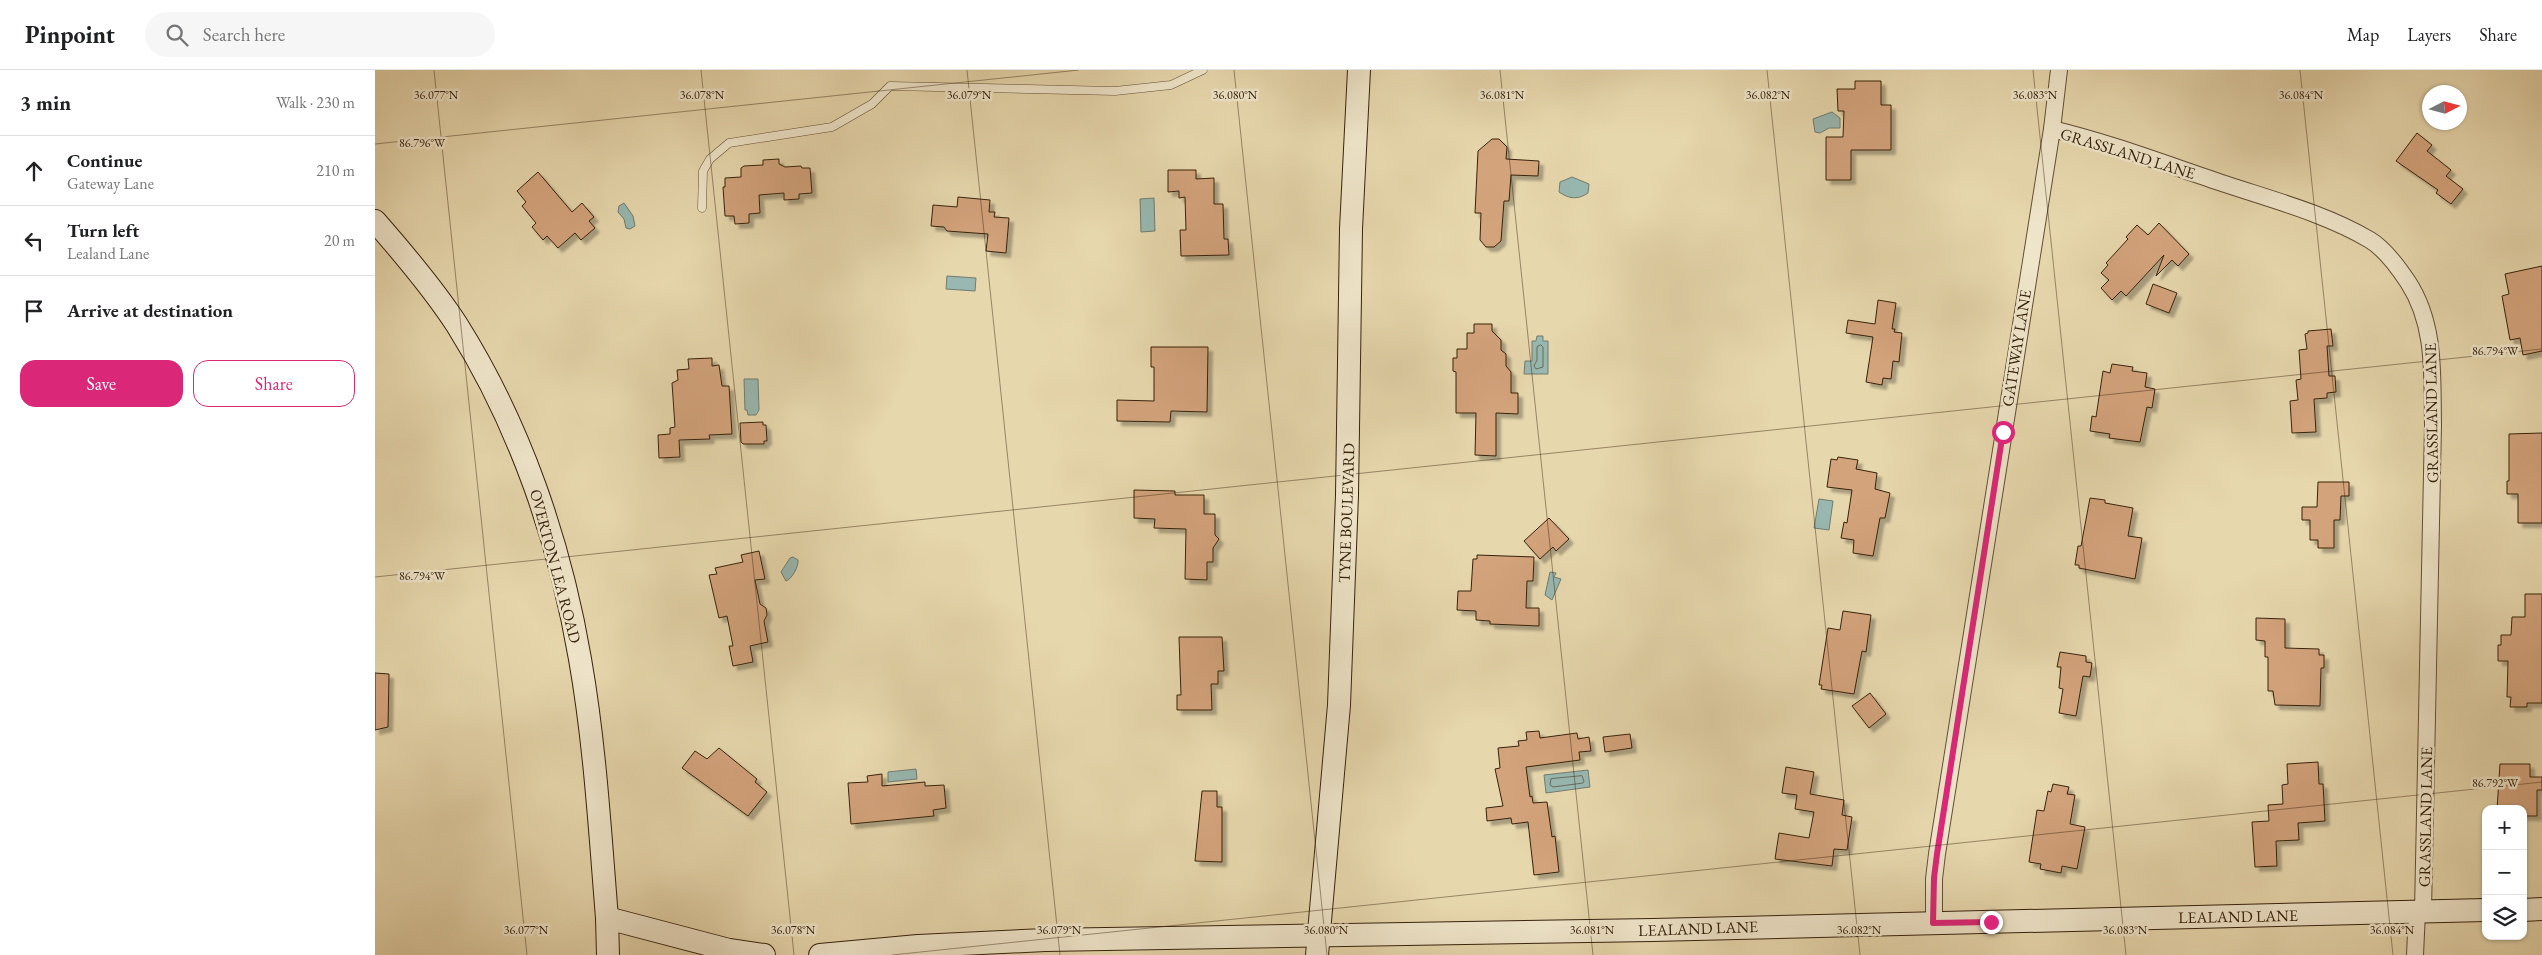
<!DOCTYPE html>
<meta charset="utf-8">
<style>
body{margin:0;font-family:"EB Garamond",serif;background:#f6f6f6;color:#202124}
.controls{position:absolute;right:15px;bottom:15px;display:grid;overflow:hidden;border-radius:10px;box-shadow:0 1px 4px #0004}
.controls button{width:45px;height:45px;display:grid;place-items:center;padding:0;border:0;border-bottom:1px solid #e0e0e0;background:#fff;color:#202124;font:25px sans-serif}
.compass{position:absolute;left:2047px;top:15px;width:45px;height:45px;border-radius:50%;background:#fff;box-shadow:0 1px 4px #0004;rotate:84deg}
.stop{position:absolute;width:15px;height:15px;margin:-11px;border:4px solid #db2777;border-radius:50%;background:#fff}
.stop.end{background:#db2777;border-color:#fff;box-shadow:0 1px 5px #0008}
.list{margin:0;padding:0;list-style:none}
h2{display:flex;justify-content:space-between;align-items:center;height:65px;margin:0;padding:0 20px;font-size:21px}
h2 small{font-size:16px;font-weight:400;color:#757577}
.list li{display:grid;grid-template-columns:32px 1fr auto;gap:15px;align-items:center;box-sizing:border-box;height:70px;padding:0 20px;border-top:1px solid #e0e0e0}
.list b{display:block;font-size:19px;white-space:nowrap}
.list p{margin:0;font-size:16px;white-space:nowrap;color:#757577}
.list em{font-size:16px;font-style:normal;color:#757577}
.actions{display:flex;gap:10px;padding:15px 20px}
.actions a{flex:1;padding:11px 0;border:1px solid #db2777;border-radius:15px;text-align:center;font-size:18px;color:#db2777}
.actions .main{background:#db2777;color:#fff}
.icon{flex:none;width:28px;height:28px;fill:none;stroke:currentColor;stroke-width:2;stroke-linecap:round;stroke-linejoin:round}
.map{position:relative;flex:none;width:2167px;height:885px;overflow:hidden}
header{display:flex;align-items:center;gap:30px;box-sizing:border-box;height:70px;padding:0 25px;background:#fff;border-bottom:1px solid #e0e0e0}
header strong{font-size:24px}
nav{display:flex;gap:28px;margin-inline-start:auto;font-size:18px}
.search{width:350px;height:45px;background:#f6f6f6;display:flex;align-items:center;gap:12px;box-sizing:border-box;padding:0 18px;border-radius:28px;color:#757577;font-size:19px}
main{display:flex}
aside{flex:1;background:#fff}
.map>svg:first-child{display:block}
</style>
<header>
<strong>Pinpoint</strong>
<div class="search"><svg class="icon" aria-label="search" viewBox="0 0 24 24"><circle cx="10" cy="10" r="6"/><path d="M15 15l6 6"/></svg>Search here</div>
<nav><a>Map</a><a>Layers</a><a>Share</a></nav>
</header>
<main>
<aside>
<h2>3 min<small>Walk · 230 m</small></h2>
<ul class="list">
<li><svg class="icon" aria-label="ahead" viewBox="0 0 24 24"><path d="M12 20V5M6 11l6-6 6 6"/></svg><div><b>Continue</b><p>Gateway Lane</p></div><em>210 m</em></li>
<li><svg class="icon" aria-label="left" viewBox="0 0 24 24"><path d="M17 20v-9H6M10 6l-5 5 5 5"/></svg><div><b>Turn left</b><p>Lealand Lane</p></div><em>20 m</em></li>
<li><svg class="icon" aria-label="arrive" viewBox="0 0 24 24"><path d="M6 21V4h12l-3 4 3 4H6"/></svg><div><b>Arrive at destination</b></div></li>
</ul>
<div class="actions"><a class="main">Save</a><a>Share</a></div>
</aside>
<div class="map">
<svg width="2167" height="885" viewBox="0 0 2167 885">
<defs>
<filter id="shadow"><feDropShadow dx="4.5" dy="4.5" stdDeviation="1" flood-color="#0004"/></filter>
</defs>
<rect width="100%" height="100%" fill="#e7d7ad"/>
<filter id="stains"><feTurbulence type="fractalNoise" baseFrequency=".004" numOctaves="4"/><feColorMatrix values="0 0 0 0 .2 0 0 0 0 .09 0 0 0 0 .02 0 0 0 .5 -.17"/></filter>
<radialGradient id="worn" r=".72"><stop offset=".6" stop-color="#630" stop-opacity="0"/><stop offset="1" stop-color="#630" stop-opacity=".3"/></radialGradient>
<!-- water -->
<g fill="#98b8b1" stroke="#717c6f">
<path d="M 1457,42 L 1465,48 L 1465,58 L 1454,58 L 1445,63 L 1440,62 L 1438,49 Z"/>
<path d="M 1197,107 L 1214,114 L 1213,123 C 1203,130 1194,129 1184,122 L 1185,112 Z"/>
<path d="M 779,128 L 780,161 L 766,162 L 765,129 Z"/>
<path d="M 249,133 L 258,146 L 260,156 L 255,159 L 251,158 L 249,149 L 243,142 L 244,136 Z"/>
<path d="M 572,206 L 601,208 L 600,221 L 571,219 Z"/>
<path d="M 1162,266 L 1168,266 L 1168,271 L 1173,271 L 1173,304 L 1149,304 L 1150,291 L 1157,291 L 1157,271 L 1161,271 Z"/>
<path d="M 369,309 L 383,309 L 384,340 L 381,345 L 373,345 L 372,340 L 370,340 Z"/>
<path d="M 1444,429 L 1458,431 L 1454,460 L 1439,458 Z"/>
<path d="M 418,487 L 423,490 C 424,496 417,509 411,511 L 406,502 L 415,488 Z"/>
<path d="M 1175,502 L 1181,503 L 1179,507 L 1186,509 L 1177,530 L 1170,525 Z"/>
<path d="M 541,699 L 542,709 L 513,712 L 513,702 Z"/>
<path d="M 1213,700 L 1215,717 L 1171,723 L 1169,705 Z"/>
</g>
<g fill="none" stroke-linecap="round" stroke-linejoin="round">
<!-- shore -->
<g stroke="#676d5f" stroke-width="1">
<path d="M 1166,275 L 1168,277 L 1168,297 L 1161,299 L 1159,296 L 1162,290 L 1162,277 Z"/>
<path d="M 1207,706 L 1209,711 L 1208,713 L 1178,717 L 1175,715 L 1176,709 Z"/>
</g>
</g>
<!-- building -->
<g fill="#d3a37b" stroke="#36220d" filter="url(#shadow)">
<path d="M 1480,11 L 1506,11 L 1506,35 L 1516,35 L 1516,80 L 1476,80 L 1476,110 L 1451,110 L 1451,67 L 1468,67 L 1469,41 L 1463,41 L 1462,19 L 1480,19 Z"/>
<path d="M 2042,63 L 2057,75 L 2052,81 L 2076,100 L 2071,106 L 2088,119 L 2076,134 L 2061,123 L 2063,120 L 2021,91 Z"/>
<path d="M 1117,69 L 1124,69 L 1132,77 L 1131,89 L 1164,91 L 1163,106 L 1136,105 L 1134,131 L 1129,131 L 1126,171 L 1119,177 L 1111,177 L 1105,170 L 1106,143 L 1100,143 L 1103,81 Z"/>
<path d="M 404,89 L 404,94 L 410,97 L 426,96 L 427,98 L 435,98 L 437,123 L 424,124 L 424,129 L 409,130 L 409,123 L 384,125 L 385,143 L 374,144 L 374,153 L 360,154 L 359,146 L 350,146 L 348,117 L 350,117 L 350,108 L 366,107 L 366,98 L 369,96 L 388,95 L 388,90 Z"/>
<path d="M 793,100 L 821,100 L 821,109 L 839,108 L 839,134 L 848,134 L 849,169 L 853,169 L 854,185 L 806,186 L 805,160 L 811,160 L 810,127 L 804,128 L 804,121 L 793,122 Z"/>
<path d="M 163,102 L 197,142 L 207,133 L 219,147 L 214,151 L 220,158 L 206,170 L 200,163 L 183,178 L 172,166 L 168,170 L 157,157 L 161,153 L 147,136 L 151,132 L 142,121 Z"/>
<path d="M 583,127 L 615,130 L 614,142 L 620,142 L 619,147 L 634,148 L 631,183 L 611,181 L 613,164 L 572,161 L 569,157 L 556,156 L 558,135 L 582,137 Z"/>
<path d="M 1784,153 L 1814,184 L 1803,196 L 1797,190 L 1781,206 L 1789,185 L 1751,226 L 1746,221 L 1737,230 L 1726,218 L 1734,210 L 1726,203 L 1733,195 L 1731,193 L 1753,169 L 1751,167 L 1762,155 L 1773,165 Z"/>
<path d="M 2167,196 L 2167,281 L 2148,285 L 2145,268 L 2135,270 L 2127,226 L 2134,224 L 2130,204 Z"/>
<path d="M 1778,214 L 1802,223 L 1794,243 L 1771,234 Z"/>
<path d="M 1503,230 L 1521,233 L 1517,259 L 1520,259 L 1519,262 L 1527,263 L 1524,292 L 1518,291 L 1516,309 L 1508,308 L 1507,315 L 1491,312 L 1498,267 L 1471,263 L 1473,250 L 1500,254 Z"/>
<path d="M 1099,254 L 1117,254 L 1117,261 L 1126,270 L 1126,280 L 1131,284 L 1131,296 L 1136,302 L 1136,323 L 1143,323 L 1143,344 L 1121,343 L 1121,386 L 1100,385 L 1101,343 L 1081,343 L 1081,302 L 1078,301 L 1078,288 L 1082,288 L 1082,279 L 1092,279 L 1092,263 L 1099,263 Z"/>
<path d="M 1956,259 L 1958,276 L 1952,276 L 1954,306 L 1960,306 L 1961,322 L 1952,323 L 1952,328 L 1939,329 L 1941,362 L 1917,363 L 1915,331 L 1923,330 L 1921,310 L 1926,309 L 1924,280 L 1932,279 L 1930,264 L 1933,263 L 1933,261 Z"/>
<path d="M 776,277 L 833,277 L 832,342 L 796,341 L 795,352 L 742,351 L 742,330 L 779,331 L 779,297 L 776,297 Z"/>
<path d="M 337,288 L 337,296 L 344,295 L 347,316 L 354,316 L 357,364 L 334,365 L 335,369 L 304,370 L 305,387 L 284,388 L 283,365 L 295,364 L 295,358 L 300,357 L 297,313 L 303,310 L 302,300 L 314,299 L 313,289 Z"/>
<path d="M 1737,294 L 1758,297 L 1757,301 L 1772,303 L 1770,317 L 1780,319 L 1777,338 L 1772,337 L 1765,372 L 1734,368 L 1735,364 L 1715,361 L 1717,346 L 1721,347 L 1728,301 L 1735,303 Z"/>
<path d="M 388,352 L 388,355 L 391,355 L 392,371 L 389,371 L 389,374 L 368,374 L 366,372 L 365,353 Z"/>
<path d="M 2167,363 L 2167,453 L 2143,453 L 2143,424 L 2132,424 L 2132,411 L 2134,411 L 2134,364 Z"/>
<path d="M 1463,387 L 1483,390 L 1481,399 L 1502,403 L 1500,419 L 1515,423 L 1510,448 L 1505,448 L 1498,486 L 1478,483 L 1479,470 L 1466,468 L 1469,452 L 1472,453 L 1477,420 L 1452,417 L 1456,389 L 1462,390 Z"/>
<path d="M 1943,412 L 1974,412 L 1974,426 L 1966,426 L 1965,450 L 1959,450 L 1959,478 L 1943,478 L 1943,470 L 1935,470 L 1935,450 L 1927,450 L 1927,437 L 1942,437 Z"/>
<path d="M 759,420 L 800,421 L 800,425 L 829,425 L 829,444 L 840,444 L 840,465 L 844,469 L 838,478 L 838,492 L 832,492 L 832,510 L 810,509 L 811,459 L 779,458 L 780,449 L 759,448 Z"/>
<path d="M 1715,428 L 1730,430 L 1730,433 L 1758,438 L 1753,466 L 1767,468 L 1760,509 L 1704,498 L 1704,495 L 1700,495 L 1703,476 L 1706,476 Z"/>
<path d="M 1174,448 L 1194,469 L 1181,481 L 1178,477 L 1165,489 L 1149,471 Z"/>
<path d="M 384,481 L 390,509 L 380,510 L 385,534 L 391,538 L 392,545 L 389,551 L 393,572 L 375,576 L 378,592 L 358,596 L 354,576 L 358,576 L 352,546 L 344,548 L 334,505 L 342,504 L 340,498 L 368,492 L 366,485 Z"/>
<path d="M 1102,485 L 1159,487 L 1158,511 L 1152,511 L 1151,538 L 1164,538 L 1164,556 L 1115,554 L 1115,551 L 1101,550 L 1101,541 L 1082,540 L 1083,521 L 1096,521 L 1098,489 L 1102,489 Z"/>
<path d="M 2150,524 L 2167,524 L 2167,633 L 2152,633 L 2152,637 L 2135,637 L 2136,627 L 2132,627 L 2133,591 L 2123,591 L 2123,575 L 2126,575 L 2126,565 L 2136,565 L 2137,547 L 2150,547 Z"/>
<path d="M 1468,541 L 1496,545 L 1491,582 L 1487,581 L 1479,624 L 1446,619 L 1447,615 L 1444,615 L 1453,558 L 1465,560 Z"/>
<path d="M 1881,548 L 1910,549 L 1910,578 L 1944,579 L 1944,585 L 1949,585 L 1949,598 L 1946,598 L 1945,636 L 1900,635 L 1898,621 L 1893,621 L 1893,587 L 1890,587 L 1890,571 L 1881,570 Z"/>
<path d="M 804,567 L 847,567 L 849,601 L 843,601 L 843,614 L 836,614 L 837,640 L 802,640 L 802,625 L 806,625 Z"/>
<path d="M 1685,582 L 1711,586 L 1711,592 L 1717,593 L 1715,607 L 1708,606 L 1701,646 L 1684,643 L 1688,619 L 1684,618 L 1686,597 L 1682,597 Z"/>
<path d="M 0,603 L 14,604 L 13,657 L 0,660 Z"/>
<path d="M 1495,623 L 1511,644 L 1494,658 L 1477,636 Z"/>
<path d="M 1164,661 L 1165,668 L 1202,663 L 1203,669 L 1214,667 L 1216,681 L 1204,682 L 1205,690 L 1151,697 L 1155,727 L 1157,726 L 1158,733 L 1172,732 L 1177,767 L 1180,766 L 1184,802 L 1159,805 L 1153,752 L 1137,754 L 1136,748 L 1112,751 L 1111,738 L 1128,736 L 1120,699 L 1125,698 L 1123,678 L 1144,676 L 1143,671 L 1152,670 L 1151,662 Z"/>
<path d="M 1255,664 L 1257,678 L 1230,682 L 1228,667 Z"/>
<path d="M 344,678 L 382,709 L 380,712 L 392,722 L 373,746 L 307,698 L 320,681 L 332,689 Z"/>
<path d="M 1943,692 L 1944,714 L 1948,714 L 1950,751 L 1923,753 L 1924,770 L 1901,771 L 1902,796 L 1880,797 L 1877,752 L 1894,751 L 1893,735 L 1908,734 L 1907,715 L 1913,714 L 1912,694 Z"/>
<path d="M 2125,694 L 2155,694 L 2155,707 L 2167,707 L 2167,720 L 2162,720 L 2162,746 L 2148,746 L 2148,739 L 2122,739 Z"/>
<path d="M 1411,697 L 1439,702 L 1435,724 L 1469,730 L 1467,745 L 1477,747 L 1472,780 L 1459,779 L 1457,796 L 1400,789 L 1404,763 L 1434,768 L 1439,742 L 1420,739 L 1422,725 L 1407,723 Z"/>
<path d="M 507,704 L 507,716 L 550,712 L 550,716 L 569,715 L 571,738 L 558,740 L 559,746 L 476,754 L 473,713 L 493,712 L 492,706 Z"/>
<path d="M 1678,714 L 1694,717 L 1692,724 L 1700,725 L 1695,754 L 1710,757 L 1702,799 L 1687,796 L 1686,803 L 1665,799 L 1666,794 L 1654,792 L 1662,740 L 1669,741 L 1673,721 L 1676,722 Z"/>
<path d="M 827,721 L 842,721 L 842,737 L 847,737 L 847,792 L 820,791 Z"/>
</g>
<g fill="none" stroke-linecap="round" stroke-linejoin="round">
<!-- lane casing -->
<g stroke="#624f35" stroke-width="9">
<path id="lane" d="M 327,138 L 328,101 L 335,89 L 354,73 L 457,57 L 497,34 L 515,16 L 740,21 L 796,15 L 828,0"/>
</g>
<!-- street casing -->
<g stroke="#624f35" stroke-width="18">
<g id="street">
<path d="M 1677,59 C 1736,73 1793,95 1850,114 C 1898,130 1951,144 1995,170 C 2010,179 2023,197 2033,212 C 2061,255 2057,305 2058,355 L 2048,841"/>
<path d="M 1559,853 L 1559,809 L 1562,784 L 1677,59 L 1684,0"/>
<path d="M 2040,885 L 2042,842"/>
</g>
</g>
<!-- secondary casing -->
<g stroke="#36220d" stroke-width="24">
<g id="secondary">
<path d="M 0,151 C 29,184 58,218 82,255 C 145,355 185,472 205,589 C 220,674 225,762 232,848 L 233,885"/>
<path d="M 2148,840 L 2167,839"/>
<path d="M 232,848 L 354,880 L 389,885"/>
<path d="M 445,885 L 543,876 L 670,870 L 1278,860 L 2111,840"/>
<path d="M 942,885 L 964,635 L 972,425 L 976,159 L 984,0"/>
</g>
</g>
<!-- lane -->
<use href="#lane" stroke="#efe5ca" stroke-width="8"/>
<!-- street -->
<use href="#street" stroke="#efe5ca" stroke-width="16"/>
<!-- secondary -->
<use href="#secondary" stroke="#efe5ca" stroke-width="22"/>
</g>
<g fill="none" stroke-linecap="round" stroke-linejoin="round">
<!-- route -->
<path stroke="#db2777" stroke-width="6" d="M 1616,852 L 1558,853 L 1559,808 L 1562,784 L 1628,362"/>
</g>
<!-- ticks -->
<path fill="none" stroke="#36220d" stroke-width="1" stroke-opacity="0.45" d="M 59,0 L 152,885M 326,0 L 419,885M 592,0 L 685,885M 859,0 L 952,885M 1125,0 L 1218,885M 1392,0 L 1485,885M 1658,0 L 1751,885M 1925,0 L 2018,885M 0,74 L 704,0M 0,507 L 2167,279M 517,885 L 2167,712"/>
<g text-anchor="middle" stroke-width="5" stroke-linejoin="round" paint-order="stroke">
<!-- street labels -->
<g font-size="16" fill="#36220d" stroke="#efe5ca">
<text transform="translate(1753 83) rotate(17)" y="6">GRASSLAND LANE</text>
<text transform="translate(1641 278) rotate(-81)" y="6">GATEWAY LANE</text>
<text transform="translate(2056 343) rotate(-91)" y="6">GRASSLAND LANE</text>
<text transform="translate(971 443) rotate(-88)" y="6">TYNE BOULEVARD</text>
<text transform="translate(181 496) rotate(75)" y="6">OVERTON LEA ROAD</text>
<text transform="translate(2050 747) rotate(-89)" y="6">GRASSLAND LANE</text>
<text transform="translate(1863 846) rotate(-1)" y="6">LEALAND LANE</text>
<text transform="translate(1323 858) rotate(-2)" y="6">LEALAND LANE</text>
</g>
</g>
<g font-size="12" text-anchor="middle" fill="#36220d" stroke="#efe5ca" stroke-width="5" stroke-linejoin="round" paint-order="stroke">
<text x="61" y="29">36.077°N</text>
<text x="327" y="29">36.078°N</text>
<text x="594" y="29">36.079°N</text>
<text x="860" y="29">36.080°N</text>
<text x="1127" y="29">36.081°N</text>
<text x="1393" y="29">36.082°N</text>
<text x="1660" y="29">36.083°N</text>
<text x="1926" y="29">36.084°N</text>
<text x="47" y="77">86.796°W</text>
<text x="2120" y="285">86.794°W</text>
<text x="47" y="510">86.794°W</text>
<text x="2120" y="717">86.792°W</text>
<text x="151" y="864">36.077°N</text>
<text x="418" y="864">36.078°N</text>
<text x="684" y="864">36.079°N</text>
<text x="951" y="864">36.080°N</text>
<text x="1217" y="864">36.081°N</text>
<text x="1484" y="864">36.082°N</text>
<text x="1750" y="864">36.083°N</text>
<text x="2017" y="864">36.084°N</text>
</g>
<rect width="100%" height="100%" filter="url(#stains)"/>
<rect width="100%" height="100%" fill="url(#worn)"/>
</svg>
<div class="controls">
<button>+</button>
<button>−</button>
<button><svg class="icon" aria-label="layers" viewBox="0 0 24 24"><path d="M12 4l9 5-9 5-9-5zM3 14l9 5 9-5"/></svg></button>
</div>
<svg class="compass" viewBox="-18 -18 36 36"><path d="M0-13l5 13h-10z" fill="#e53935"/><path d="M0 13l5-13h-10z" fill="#757577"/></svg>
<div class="stop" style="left:1628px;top:362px"></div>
<div class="stop end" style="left:1616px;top:852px"></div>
</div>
</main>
